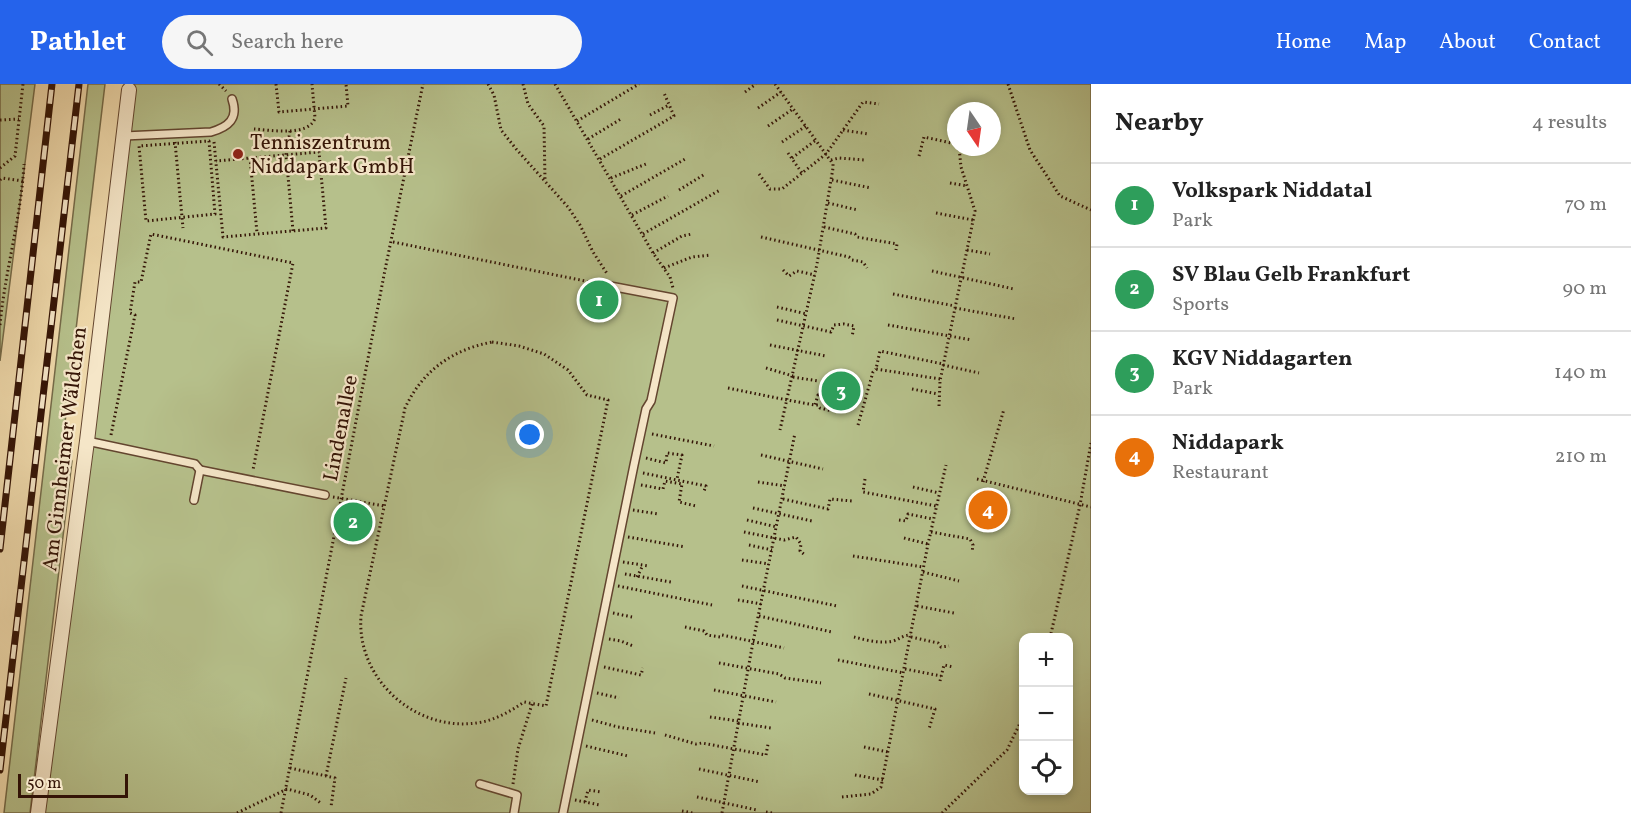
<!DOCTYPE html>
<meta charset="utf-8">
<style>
body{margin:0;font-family:Vollkorn,serif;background:#f6f6f6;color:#222}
.controls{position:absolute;right:18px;bottom:18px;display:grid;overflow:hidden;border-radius:12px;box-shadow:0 3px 9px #0003}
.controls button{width:54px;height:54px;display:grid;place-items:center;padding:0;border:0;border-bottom:2px solid #e0e0e0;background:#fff;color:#222;font:30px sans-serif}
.compass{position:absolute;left:947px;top:18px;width:54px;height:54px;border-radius:50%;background:#fff;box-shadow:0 3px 9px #0003;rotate:167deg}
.scale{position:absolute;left:18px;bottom:15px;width:110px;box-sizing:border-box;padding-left:6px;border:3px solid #341406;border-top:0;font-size:16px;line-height:21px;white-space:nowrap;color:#341406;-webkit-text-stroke:4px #f5e6c8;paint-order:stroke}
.you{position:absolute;left:530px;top:351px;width:21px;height:21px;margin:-15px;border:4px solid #fff;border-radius:50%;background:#1a73e8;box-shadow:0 0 0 9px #1a73e833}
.badge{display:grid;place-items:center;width:39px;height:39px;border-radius:50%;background:#2563eb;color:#fff;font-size:20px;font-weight:700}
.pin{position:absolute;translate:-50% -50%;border:3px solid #fff;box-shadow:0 2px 6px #0006}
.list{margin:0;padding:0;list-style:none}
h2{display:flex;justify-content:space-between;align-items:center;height:78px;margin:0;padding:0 24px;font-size:26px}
h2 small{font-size:20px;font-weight:400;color:#767676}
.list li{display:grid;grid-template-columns:39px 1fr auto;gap:18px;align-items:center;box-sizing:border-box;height:84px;padding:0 24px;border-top:2px solid #e0e0e0}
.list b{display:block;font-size:22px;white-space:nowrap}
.list p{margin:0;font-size:20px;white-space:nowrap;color:#767676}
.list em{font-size:20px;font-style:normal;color:#767676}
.icon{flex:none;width:33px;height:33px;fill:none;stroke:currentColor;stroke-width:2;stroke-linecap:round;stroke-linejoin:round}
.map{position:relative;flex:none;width:1091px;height:729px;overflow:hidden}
header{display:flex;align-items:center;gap:36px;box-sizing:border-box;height:84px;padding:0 30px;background:#2563eb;color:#fff}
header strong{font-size:28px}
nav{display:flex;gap:33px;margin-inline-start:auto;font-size:21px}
.search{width:420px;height:54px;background:#f6f6f6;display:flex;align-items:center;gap:15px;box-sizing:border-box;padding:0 21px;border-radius:33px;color:#767676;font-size:22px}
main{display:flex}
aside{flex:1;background:#fff}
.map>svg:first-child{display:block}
</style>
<header>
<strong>Pathlet</strong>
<div class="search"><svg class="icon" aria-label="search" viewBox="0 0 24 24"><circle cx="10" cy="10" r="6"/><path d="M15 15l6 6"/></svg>Search here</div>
<nav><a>Home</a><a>Map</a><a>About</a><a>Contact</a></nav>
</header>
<main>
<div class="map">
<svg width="1091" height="729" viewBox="0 0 1091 729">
<rect width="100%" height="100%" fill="#efd9ab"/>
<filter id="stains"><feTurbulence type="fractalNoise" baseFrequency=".00333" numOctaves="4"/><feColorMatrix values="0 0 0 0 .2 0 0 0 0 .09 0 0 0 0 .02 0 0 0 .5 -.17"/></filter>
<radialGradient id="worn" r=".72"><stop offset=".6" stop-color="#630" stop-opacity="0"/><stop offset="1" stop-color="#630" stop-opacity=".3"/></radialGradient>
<!-- green -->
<g fill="#b6c08b" stroke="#756a48" stroke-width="1.5" fill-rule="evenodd">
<path d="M 0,0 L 35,0 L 0,277 Z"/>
<path d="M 88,0 L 105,0 L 62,364 L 72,377 L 30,729 L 4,729 Z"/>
<path d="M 132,0 L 1091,0 L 1091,729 L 42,729 L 75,495 ZM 956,27 L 992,27 L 992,63 L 956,63 ZM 1023,554 L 1068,554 L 1068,706 L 1023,706 Z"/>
</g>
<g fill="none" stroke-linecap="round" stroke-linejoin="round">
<!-- service casing -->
<g stroke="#63452f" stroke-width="10">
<g id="service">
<path d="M 124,52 L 211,48 C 228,43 239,35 232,15"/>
<path d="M 87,357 L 195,380 L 200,386"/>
<path d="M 194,416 L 200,386 L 325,411"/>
<path d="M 480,700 L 517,711 L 514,729"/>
<path d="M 563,729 L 634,381 L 646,325 L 651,317 L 673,214 L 610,202"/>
</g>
</g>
<!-- minor casing -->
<g stroke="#63452f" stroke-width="16">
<path id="minor" d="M 38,729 L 87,357 L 129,6"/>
</g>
<!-- path -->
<g stroke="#341406" stroke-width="3" stroke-dasharray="1.5 3" stroke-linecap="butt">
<path d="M 219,0 L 226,7"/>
<path d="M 276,0 L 279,28 L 348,22 L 346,0"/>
<path d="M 488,0 L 494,11 L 501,46 L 517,66 L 568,123 L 580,141 L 593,168 L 608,191"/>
<path d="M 523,0 L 528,20 L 544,42 L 545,96"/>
<path d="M 555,0 L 653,169 L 670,193 L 673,204"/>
<path d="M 775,0 L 833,80 L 833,84 L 817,180 L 780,346"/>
<path d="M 1008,0 L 1030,66 L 1060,112 L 1091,126"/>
<path d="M 745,8 L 756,0"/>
<path d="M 758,24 L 781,8"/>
<path d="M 650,31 L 669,21"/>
<path d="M 0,36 L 19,35"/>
<path d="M 577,37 L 639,0"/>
<path d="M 768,42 L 793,25"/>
<path d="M 254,45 C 270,46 309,53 315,34 L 312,0"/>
<path d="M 843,46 L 868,50"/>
<path d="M 290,47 L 286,70 L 293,147"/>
<path d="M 588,55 L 621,35"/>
<path d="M 209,57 L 215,130 L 146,137 L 139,62 Z"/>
<path d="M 175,58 L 183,144"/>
<path d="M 214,58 L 223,153 L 326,144 L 319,68 L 216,77"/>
<path d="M 782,58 L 806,42"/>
<path d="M 788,69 L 802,89"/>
<path d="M 919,72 L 924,53 L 956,60"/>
<path d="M 250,74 L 257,149"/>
<path d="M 792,74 L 816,56"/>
<path d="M 600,75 L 674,32 L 664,9"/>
<path d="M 831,76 L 839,74 L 865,76"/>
<path d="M 0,84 L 15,72 L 23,0"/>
<path d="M 759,90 L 770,105 L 782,105 L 826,70 L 863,18 L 879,20"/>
<path d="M 611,94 L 646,80"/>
<path d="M 0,96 L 2,94 L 23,97"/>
<path d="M 832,96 L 871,104"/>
<path d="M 950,99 L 967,102"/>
<path d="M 679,106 L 705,90"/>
<path d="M 621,112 L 687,74"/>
<path d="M 828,119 L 858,126"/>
<path d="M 936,129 L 973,136"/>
<path d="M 632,131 L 668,112"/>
<path d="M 824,143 L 855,150 L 857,153 L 897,160 L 896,166"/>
<path d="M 643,150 L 720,106"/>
<path d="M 761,153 L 849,173 L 852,176 L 863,178 L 867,184"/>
<path d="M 393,158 L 600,200"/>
<path d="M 967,166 L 990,170"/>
<path d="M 653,169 L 682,152 L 692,150"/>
<path d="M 664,184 L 692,173 L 711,171"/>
<path d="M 783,186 L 789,192 L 797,187 L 815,191"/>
<path d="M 932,187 L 1014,205"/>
<path d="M 893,210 L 955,222"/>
<path d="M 777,223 L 807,230"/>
<path d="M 955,224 L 1016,235"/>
<path d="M 777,236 L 831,248 L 834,241 L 844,240 L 854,242 L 852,253"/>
<path d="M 0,241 C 5,187 21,134 24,80"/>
<path d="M 888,241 L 972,256"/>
<path d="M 492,258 L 519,262 L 544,270 L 568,286 L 587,311 L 608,316 L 607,321 L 546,622 L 524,618 C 511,627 497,635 482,638 C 418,651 356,596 361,532 L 405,324 C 423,286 452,266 492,258 Z"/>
<path d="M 770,261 L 826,272"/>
<path d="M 943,281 L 979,289"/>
<path d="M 766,284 L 793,292"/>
<path d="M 793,293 L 818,297"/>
<path d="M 940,295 L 876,285 L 880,267 L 943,280"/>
<path d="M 728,304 C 757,310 786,316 815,321 L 818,321 L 820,324 L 832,327 L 834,316 L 818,311 L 815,321"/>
<path d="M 912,305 L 938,310"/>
<path d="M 939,322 L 940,297 L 975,127 L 961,83 L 959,63"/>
<path d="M 858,341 L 873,288 L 876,285"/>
<path d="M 652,350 L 714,362"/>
<path d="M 111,351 L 135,231 L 130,229 L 135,198 L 141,198 L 151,150 L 293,179 L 253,386"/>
<path d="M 761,371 L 823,385"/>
<path d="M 646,374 L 666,379 L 667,369 L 682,371 L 677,395"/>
<path d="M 643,389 L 706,402 L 704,407"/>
<path d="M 865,395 L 863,408 L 936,422"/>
<path d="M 977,395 L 1091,423"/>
<path d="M 758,398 L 785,402"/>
<path d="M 983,398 L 1004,325"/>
<path d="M 641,401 L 663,405 L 665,397 L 682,400 L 679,418 L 696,422"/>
<path d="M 913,403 L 939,409"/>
<path d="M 333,413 L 385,422"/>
<path d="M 783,415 L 828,425 L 830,415 L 852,417"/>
<path d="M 753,424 L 812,437"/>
<path d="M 633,426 L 658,430"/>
<path d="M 747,436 L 777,443"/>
<path d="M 899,436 L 906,437 L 908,430 L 933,435"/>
<path d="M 744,448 L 784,456 L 796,453 L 801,460 L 800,467 L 805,471"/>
<path d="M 931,448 L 970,455 L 973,461 L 972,468"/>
<path d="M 628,453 L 685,463"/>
<path d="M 904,454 L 928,460"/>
<path d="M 749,461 L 772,466"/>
<path d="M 853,472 L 923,483"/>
<path d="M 742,476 L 769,480"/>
<path d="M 623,478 L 649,482"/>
<path d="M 923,488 L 959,497"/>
<path d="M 625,490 L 671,498"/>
<path d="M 637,493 L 643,481"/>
<path d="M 618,502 L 712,521"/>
<path d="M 742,502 L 837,522"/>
<path d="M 738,516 L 761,520"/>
<path d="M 917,522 L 954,529"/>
<path d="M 613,529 L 632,533"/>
<path d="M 759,532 L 832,548"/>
<path d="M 685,543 L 704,547 L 707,551 L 720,553 L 722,551 L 784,564"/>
<path d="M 854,553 C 866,556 880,560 893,557 C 900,555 903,551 911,551"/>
<path d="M 911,553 L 938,559 L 941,563 L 949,562"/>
<path d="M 1050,554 L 1080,421 L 1091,359"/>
<path d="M 609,555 L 621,557 L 633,562"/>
<path d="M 838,576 L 904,589"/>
<path d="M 719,579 L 779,590 L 785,594 L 821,599"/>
<path d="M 604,583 L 641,591 L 643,584"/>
<path d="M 905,585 L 941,592"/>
<path d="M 940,597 L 944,581 L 953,583"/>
<path d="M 714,606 L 776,618"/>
<path d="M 597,609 L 619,614"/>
<path d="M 869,610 L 935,625 L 929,645"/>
<path d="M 710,633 L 738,637"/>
<path d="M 592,636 L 618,643 L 655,649"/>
<path d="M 738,639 L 771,644"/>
<path d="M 665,651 L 696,660 L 702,659 L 766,671 L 768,660"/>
<path d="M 586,662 L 628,672"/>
<path d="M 864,663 L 888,668"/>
<path d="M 290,684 L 335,694 L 331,723"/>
<path d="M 699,685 L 760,698"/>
<path d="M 855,691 L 883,696"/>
<path d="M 326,692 L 346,594"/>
<path d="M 513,700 L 518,665 L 533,617"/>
<path d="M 697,713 L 757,726"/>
<path d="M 842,713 L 871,710 L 881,703 L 928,460 L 946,381"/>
<path d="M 575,716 L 600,721"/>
<path d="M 585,718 L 588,706 L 601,708"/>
<path d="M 682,727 L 693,729"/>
<path d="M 766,728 L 772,729"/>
<path d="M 237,729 L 287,705 L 310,711 L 322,720"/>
<path d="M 281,729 L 384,191 L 423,0"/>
<path d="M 722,729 L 753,558 L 795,349"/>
<path d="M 942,729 L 1007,666 L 1023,633"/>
</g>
<!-- service -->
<use href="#service" stroke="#f5e6c8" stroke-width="7"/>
<!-- minor -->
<use href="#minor" stroke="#f5e6c8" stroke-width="14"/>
<!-- rail casing -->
<g stroke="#341406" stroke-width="7">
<g id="rail">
<path d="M 0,465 L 52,0"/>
<path d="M 0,686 L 79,0"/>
</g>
</g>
<!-- rail -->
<use href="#rail" stroke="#f5e6c8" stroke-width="4.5" stroke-dasharray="14" stroke-linecap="butt"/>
</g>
<!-- markers -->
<circle fill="#8f2418" stroke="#f5e6c8" stroke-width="2" cx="238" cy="70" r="6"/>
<g text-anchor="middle" stroke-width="4.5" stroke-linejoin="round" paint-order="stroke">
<!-- poi labels -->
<g font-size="21" fill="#341406" stroke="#f5e6c8" text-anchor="start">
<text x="250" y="65">Tenniszentrum<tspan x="250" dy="24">Niddapark GmbH</tspan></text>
</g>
<!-- street labels -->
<g font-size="21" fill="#341406" stroke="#f5e6c8">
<text transform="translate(340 344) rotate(-79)" y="7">Lindenallee</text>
<text transform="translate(64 365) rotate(-83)" y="7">Am Ginnheimer Wäldchen</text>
</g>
</g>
<rect width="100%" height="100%" filter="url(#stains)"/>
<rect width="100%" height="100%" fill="url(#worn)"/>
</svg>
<div class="controls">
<button>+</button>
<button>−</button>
<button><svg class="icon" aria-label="locate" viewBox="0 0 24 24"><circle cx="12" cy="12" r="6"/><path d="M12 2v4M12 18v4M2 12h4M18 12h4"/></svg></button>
</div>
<svg class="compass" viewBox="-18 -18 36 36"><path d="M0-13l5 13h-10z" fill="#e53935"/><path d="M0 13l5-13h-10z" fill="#767676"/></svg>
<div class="scale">50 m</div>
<div class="you"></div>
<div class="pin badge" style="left:599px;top:216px;background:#2e9e5b">1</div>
<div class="pin badge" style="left:353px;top:438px;background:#2e9e5b">2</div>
<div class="pin badge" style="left:841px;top:307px;background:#2e9e5b">3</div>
<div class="pin badge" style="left:988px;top:426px;background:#e8710a">4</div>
</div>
<aside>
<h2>Nearby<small>4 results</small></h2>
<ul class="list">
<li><span class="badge" style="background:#2e9e5b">1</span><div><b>Volkspark Niddatal</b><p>Park</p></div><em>70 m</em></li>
<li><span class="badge" style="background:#2e9e5b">2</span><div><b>SV Blau Gelb Frankfurt</b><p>Sports</p></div><em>90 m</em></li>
<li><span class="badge" style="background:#2e9e5b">3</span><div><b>KGV Niddagarten</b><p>Park</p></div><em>140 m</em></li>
<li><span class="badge" style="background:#e8710a">4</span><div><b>Niddapark</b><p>Restaurant</p></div><em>210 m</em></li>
</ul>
</aside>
</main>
